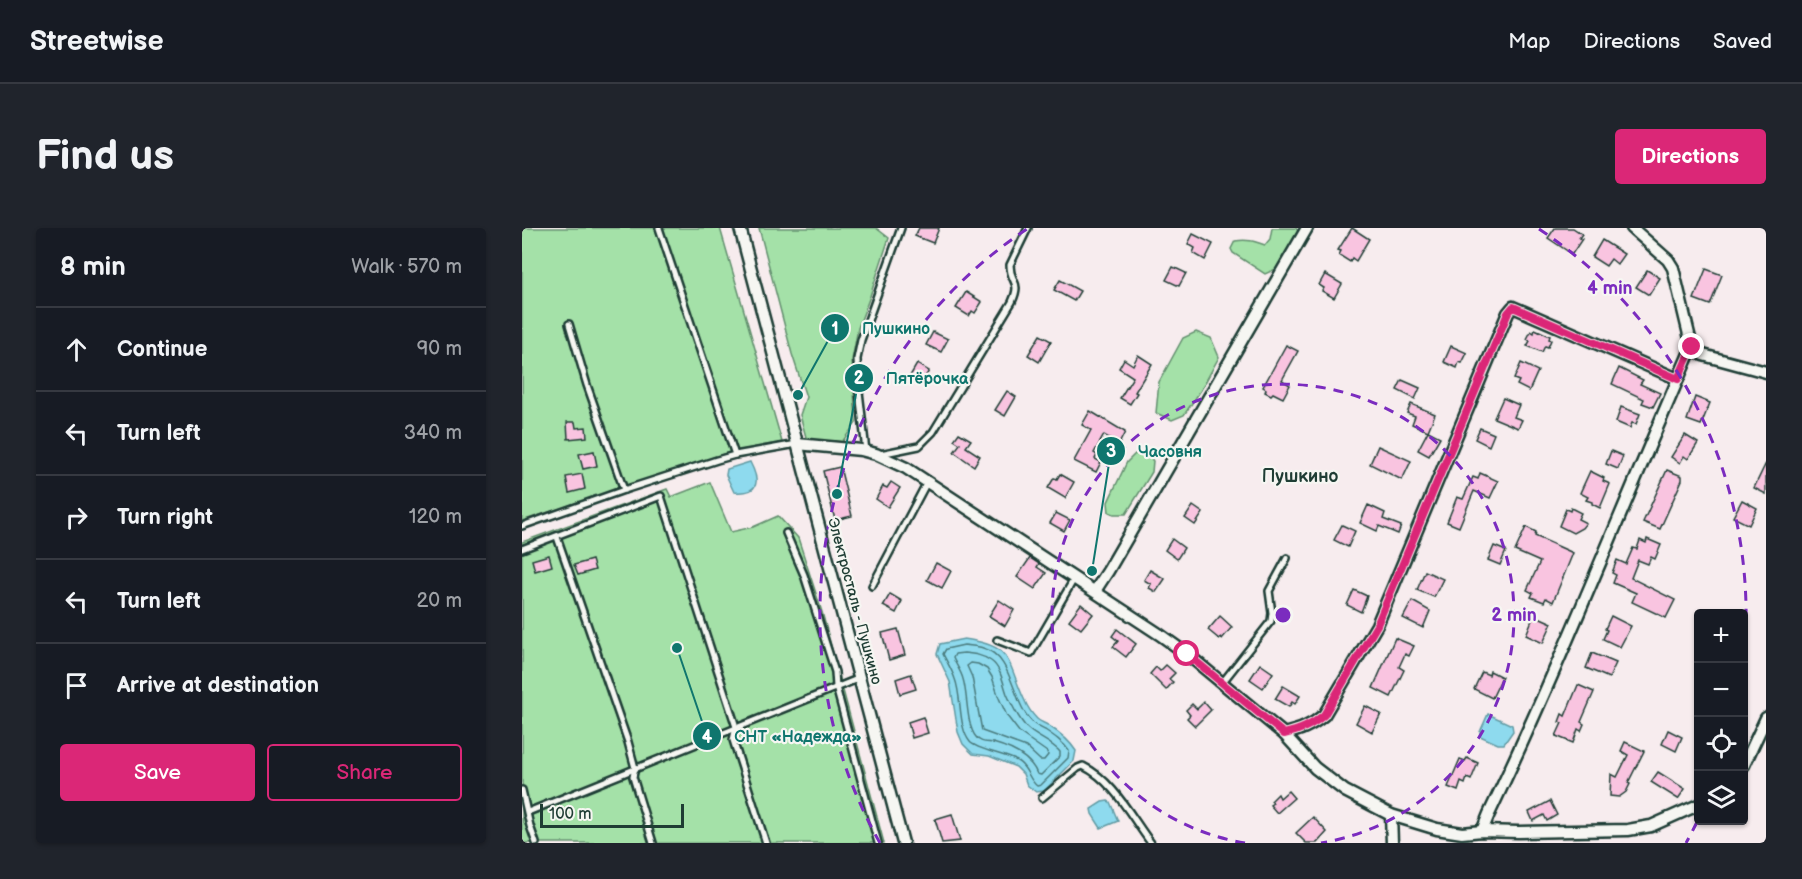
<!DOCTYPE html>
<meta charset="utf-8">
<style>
body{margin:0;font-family:"Balsamiq Sans",sans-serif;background:#20242c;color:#f1f3f6}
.controls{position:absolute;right:18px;bottom:18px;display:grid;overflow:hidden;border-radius:6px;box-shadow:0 2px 4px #0004}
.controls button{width:54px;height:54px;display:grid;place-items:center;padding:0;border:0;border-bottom:2px solid #363941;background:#171b24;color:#f1f3f6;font:30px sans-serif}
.scale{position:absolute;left:18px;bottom:15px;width:144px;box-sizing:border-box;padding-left:6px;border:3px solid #1f3d34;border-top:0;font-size:16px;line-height:21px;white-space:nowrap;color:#1f3d34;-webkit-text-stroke:4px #f6f6f2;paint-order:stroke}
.stop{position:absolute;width:18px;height:18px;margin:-14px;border:4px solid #db2777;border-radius:50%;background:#fff}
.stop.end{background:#db2777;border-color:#fff;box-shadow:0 2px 6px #0008}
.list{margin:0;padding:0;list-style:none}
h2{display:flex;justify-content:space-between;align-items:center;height:78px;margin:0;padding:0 24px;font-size:26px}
h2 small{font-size:20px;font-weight:400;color:#9ea1a6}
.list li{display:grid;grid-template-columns:39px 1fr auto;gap:18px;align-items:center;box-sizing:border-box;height:84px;padding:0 24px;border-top:2px solid #363941}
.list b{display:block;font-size:22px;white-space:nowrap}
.list em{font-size:20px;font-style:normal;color:#9ea1a6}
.actions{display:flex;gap:12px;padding:18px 24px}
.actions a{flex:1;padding:14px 0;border:2px solid #db2777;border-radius:6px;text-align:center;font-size:21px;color:#db2777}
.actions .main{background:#db2777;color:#fff}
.icon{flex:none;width:33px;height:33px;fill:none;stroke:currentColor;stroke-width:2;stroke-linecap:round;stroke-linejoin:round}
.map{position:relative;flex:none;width:1244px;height:615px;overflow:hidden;border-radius:6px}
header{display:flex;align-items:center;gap:36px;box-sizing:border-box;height:84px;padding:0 30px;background:#171b24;border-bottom:2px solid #363941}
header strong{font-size:28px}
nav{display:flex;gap:33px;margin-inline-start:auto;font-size:21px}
.intro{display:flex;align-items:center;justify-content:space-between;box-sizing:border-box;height:144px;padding:0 36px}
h1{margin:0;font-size:42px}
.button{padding:15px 27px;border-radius:6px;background:#db2777;color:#fff;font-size:21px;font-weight:700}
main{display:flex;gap:36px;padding:0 36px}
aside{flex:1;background:#171b24;border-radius:6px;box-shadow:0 2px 4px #0004}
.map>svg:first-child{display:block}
</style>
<header>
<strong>Streetwise</strong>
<nav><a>Map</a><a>Directions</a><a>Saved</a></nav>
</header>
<div class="intro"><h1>Find us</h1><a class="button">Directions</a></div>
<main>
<aside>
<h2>8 min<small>Walk · 570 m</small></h2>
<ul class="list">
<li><svg class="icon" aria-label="ahead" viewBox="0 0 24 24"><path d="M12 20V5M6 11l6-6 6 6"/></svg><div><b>Continue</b></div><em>90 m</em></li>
<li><svg class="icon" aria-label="left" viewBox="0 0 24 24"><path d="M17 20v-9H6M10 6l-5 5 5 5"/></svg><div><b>Turn left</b></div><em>340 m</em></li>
<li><svg class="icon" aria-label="right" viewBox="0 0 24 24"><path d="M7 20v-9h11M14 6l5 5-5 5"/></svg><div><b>Turn right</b></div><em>120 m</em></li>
<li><svg class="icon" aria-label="left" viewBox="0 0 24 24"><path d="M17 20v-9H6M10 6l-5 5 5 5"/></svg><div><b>Turn left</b></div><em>20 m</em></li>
<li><svg class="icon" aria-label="arrive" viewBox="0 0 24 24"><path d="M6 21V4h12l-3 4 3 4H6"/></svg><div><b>Arrive at destination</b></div></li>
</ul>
<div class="actions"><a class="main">Save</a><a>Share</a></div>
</aside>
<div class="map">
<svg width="1244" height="615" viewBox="0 0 1244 615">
<rect width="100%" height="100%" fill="#f7ecee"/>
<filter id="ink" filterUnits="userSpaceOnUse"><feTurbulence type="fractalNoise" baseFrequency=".0167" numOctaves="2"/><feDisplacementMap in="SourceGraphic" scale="12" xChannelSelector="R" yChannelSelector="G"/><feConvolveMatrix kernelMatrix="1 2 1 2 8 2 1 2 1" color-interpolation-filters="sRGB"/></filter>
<g filter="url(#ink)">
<!-- green -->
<g fill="#a4e1a8" stroke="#628f6e" stroke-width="1.5">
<path d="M 0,0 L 198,0 L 260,214 L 204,225 L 0,293 Z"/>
<path d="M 237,0 L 354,0 L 367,10 L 348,68 L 336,100 L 330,132 L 334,195 L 320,214 L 285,213 L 278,187 L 284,169 L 270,126 Z"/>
<path d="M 750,0 L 774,0 L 776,3 L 754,41 L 743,46 L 711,25 L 709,21 L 713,13 C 725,11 732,13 743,17 L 748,11 Z"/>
<path d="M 674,104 L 689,110 L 697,129 L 679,162 L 662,187 L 650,192 L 634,185 L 637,154 L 661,110 Z"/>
<path d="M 624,225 L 631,233 L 630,244 L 604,286 L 592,286 L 587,284 L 586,274 L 605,234 L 613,226 Z"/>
<path d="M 188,254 L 209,304 L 231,299 L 256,288 L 276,310 L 300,384 L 362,615 L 0,615 L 0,314 L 145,261 L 149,269 Z"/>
</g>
<!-- water -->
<g fill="#8edaee" stroke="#629ba4" stroke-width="1.5">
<path d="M 228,234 C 238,253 238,266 212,264 L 204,247 L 205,241 Z"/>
<path d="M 442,411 C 492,418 484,432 502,471 C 505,478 510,486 515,491 C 518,494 523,495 527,498 C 538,505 547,512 554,523 L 552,533 L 522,563 L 514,564 L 505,557 L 501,546 L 494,539 L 467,528 L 451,526 L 441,516 L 436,504 L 428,454 L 415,426 L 418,416 Z"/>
<path d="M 966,486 L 990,497 L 991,503 L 982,516 L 976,516 L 958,508 L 958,504 Z"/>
<path d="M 586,573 L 588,574 L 596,593 L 579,600 L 570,586 L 569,581 L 580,574 Z"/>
</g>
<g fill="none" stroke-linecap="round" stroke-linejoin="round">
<!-- shore -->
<g stroke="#4b7c7e" stroke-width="1.5">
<path d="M 442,417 C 448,418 455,418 461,420 C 492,429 489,474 511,495 C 514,498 519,500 523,502 C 532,508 541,514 547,523 L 546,530 L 519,557 L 515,558 C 506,551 506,539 495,533 C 483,526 455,522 448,514 C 436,500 440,469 433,451 C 430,442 425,434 421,426 L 424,421 Z"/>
<path d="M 442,425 C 452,426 461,427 469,433 C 479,440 481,455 485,466 C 490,478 496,489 504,499 C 513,509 529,513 538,524 L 538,528 L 519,547 L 515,546 C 508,528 489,520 471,515 C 465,514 458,515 454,509 C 444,497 446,467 441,451 C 439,443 434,437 431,430 L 433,426 Z"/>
<path d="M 449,435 L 456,436 L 465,441 L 470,449 L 477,470 L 485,488 L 498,505 L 525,524 L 526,527 L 522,532 L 518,532 L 504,519 L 460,503 L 450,449 L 445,438 Z"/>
</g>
</g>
<!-- building -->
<g fill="#f9c4e0" stroke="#1f3d34" stroke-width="1.5">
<path d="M 397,0 L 417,0 L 411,15 L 393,8 Z"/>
<path d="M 830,0 L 847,11 L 834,33 L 830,30 L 828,34 L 817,27 L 819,23 L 816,22 Z"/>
<path d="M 1033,0 L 1051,0 L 1060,6 L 1057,10 L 1060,11 L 1050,26 L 1026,10 Z"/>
<path d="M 671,6 L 691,16 L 683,32 L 671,25 L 673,20 L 666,16 Z"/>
<path d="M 1080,12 L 1102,26 L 1095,36 L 1089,31 L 1084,38 L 1070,29 Z"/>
<path d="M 651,39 L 664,45 L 657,58 L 644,52 Z"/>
<path d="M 1184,41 L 1200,47 L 1188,77 L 1172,71 Z"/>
<path d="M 1125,42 L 1138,50 L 1127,67 L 1114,59 Z"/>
<path d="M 803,46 L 820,56 L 812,70 L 800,63 L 802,60 L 797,57 Z"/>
<path d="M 538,52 L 558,63 L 552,73 L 532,62 Z"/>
<path d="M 444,64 L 460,74 L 453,85 L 450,83 L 447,88 L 434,80 Z"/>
<path d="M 1013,101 L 1028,108 L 1027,111 L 1029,112 L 1026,119 L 1023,118 L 1020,124 L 1005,118 L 1008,113 L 1005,111 L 1009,103 L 1012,105 Z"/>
<path d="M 411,104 L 426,111 L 419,124 L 404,117 Z"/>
<path d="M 518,107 L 529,113 L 517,134 L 506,127 Z"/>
<path d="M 764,117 L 776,123 L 760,152 L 768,157 L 761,170 L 751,165 L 749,167 L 743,164 L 744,161 L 741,159 Z"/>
<path d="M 929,118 L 945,125 L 940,135 L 937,134 L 935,140 L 922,134 Z"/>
<path d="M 616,127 L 630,136 L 613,164 L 615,165 L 608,176 L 598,170 L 611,149 L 597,140 L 602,131 L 611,137 Z"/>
<path d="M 999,135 L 1016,143 L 1007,163 L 995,157 L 997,153 L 992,151 Z"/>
<path d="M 395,136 L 407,143 L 399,155 L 388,148 Z"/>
<path d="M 1097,140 L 1121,152 L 1118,156 L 1138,165 L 1131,179 L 1120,175 L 1122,171 L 1090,156 Z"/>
<path d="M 880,152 L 898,160 L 893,171 L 875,162 Z"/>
<path d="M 485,163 L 494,169 L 483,188 L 473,182 Z"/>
<path d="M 1173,169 L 1188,175 L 1179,197 L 1165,192 Z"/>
<path d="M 981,170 L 997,177 L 992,189 L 1000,192 L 996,200 L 972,190 Z"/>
<path d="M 889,176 L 913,186 L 906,203 L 890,196 L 893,188 L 885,185 Z"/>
<path d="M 1099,179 L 1118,186 L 1114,196 L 1110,195 L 1108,200 L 1094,194 Z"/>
<path d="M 568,183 L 603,204 L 597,216 L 582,207 L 572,225 L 575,227 L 573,231 L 579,234 L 574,244 L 552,233 L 569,202 L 560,197 Z"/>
<path d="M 45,194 L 53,194 L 54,200 L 64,199 L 65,209 L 46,211 Z"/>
<path d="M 958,200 L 972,206 L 967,218 L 953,211 Z"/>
<path d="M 906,203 L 918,209 L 907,228 L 896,222 Z"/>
<path d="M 437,205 L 449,212 L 444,219 L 458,228 L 452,238 L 432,224 L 438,216 L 432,212 Z"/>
<path d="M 1163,207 L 1176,215 L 1166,231 L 1162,228 L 1158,235 L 1149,229 Z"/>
<path d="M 856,218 L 889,233 L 880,252 L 848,236 Z"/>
<path d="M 72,223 L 75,238 L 61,241 L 57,226 Z"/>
<path d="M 1089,223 L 1101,228 L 1096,241 L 1084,236 Z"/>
<path d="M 1244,235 L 1244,266 L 1232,260 Z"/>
<path d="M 318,239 L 330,288 L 313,292 L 301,243 Z"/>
<path d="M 1145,242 L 1160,248 L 1160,252 L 1138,301 L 1121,294 Z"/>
<path d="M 1068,243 L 1082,250 L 1081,253 L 1088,256 L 1078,280 L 1070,276 L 1070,274 L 1064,272 L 1066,269 L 1058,265 Z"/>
<path d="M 958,245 L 976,253 L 968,270 L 952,263 L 937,299 L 925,294 L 935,269 L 941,271 L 951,249 L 956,251 Z"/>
<path d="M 60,246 L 63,261 L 47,265 L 44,249 Z"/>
<path d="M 538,246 L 552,254 L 543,270 L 526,260 L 532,250 L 535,251 Z"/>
<path d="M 369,254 L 378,260 L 366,279 L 354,271 L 361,258 L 365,260 Z"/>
<path d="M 1220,272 L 1235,280 L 1227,297 L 1211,289 Z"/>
<path d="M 846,277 L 863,285 L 861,291 L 879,298 L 876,306 L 857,298 L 855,303 L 838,295 Z"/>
<path d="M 671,278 L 681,285 L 673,297 L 663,290 Z"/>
<path d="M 1049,280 L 1059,285 L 1056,291 L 1064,295 L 1060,300 L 1051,305 L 1037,298 L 1044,281 L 1048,283 Z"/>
<path d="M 534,285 L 548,292 L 542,303 L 528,295 Z"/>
<path d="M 820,297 L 833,303 L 826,319 L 812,312 Z"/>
<path d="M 1004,299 L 1014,304 L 1013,308 L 1051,325 L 1031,374 L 1024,370 L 1022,374 L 1009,369 L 1011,365 L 1005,362 L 1018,334 L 993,323 Z"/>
<path d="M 650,311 L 662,320 L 655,331 L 643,322 Z"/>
<path d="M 1125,311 L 1139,317 L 1133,331 L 1129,329 L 1126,336 L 1116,332 L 1109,350 L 1153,372 L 1144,390 L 1110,374 L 1114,365 L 1091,355 L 1094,347 L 1090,345 L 1095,332 L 1104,336 L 1111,320 L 1115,321 L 1118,312 L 1124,315 Z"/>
<path d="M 972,318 L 984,323 L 978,337 L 966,332 Z"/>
<path d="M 27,327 L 30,338 L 13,343 L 10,332 Z"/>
<path d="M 508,330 L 517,336 L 515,339 L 524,345 L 513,361 L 495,349 Z"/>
<path d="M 70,332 L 73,342 L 56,347 L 52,337 Z"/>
<path d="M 414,335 L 429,343 L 420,360 L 405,352 Z"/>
<path d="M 628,342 L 643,351 L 634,364 L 627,360 L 629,356 L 622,352 Z"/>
<path d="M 903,343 L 921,351 L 912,369 L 895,362 Z"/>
<path d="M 832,362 L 845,368 L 839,384 L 825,377 Z"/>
<path d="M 368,366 L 380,373 L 374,385 L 361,378 Z"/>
<path d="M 477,372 L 492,382 L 483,398 L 467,388 Z"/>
<path d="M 890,373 L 908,383 L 901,400 L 881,390 Z"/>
<path d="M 559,376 L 571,386 L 559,401 L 547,392 Z"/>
<path d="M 1012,387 L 1030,395 L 1021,415 L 1004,407 Z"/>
<path d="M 698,388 L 710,399 L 700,411 L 699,409 L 697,411 L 686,402 Z"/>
<path d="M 1089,388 L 1109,398 L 1098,419 L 1081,411 L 1085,402 L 1083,401 Z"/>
<path d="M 376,401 L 383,427 L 367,432 L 360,405 Z"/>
<path d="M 595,401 L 614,416 L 604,429 L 591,419 L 596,413 L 590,408 Z"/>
<path d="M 873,410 L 892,418 L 887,428 L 883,426 L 877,439 L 882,442 L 869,469 L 851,460 Z"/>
<path d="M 1070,425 L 1094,435 L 1087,450 L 1064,440 Z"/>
<path d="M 738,436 L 751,445 L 741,460 L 728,451 Z"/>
<path d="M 644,437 L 653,445 L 647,451 L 651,454 L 644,462 L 628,446 L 634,439 L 638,443 Z"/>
<path d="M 968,443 L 980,449 L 970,470 L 952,461 L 960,444 L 967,447 Z"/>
<path d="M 389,446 L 394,461 L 378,466 L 374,451 Z"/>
<path d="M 1056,457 L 1072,464 L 1059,494 L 1062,496 L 1059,503 L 1056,501 L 1051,515 L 1034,508 L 1040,495 L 1037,494 L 1040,486 L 1043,488 Z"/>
<path d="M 761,458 L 778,468 L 773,476 L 770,474 L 767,479 L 753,471 Z"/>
<path d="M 682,474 L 689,482 L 673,498 L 665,490 L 668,487 L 664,482 L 670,476 L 675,481 Z"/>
<path d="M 843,478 L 859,486 L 850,504 L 834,495 Z"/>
<path d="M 401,489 L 406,505 L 390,510 L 386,494 Z"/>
<path d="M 1146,502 L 1160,509 L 1154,523 L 1140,516 Z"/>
<path d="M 1103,514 L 1122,523 L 1106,555 L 1108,556 L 1104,564 L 1097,569 L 1088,568 L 1089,546 L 1095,549 L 1106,527 L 1099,523 Z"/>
<path d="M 945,530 L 956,535 L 949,552 L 945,550 L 943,556 L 939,554 L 936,563 L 926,559 L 938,531 L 943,533 Z"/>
<path d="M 1136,544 L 1163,561 L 1156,571 L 1129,554 Z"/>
<path d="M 766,563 L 772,570 L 755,585 L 748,577 L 751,575 L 749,573 L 756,566 L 758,570 Z"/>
<path d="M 1028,573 L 1035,587 L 1025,593 L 1022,587 L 1011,593 L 1007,584 Z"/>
<path d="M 430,586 L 438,613 L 420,615 L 413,591 Z"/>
<path d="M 791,589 L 805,604 L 795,615 L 784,615 L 774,605 Z"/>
</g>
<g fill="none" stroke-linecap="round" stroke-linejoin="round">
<!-- service casing -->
<g stroke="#1f3d34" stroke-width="10">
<g id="service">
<path d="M 137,0 L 213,227"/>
<path d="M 47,96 L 65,157 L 102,262"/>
<path d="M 344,223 L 336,155 L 335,131 L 339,112 L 379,0"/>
<path d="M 358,226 L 397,218 L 411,204 L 490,74 C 500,52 488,56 488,37 L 506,0"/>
<path d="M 0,298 L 102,262 L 195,232 L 213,227 L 275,216"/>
<path d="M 264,305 L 282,347 L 313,444 L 314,459 L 356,615"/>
<path d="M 35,309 L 106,514 L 113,540 L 111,549 L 131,615"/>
<path d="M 0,321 L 139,268 L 214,499 L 211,512 L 244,615"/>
<path d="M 350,358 L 405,254"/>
<path d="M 475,412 L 509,425 L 552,351"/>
<path d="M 700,455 L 749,393 L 750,385 L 747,363 L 765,330"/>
<path d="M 0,562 L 8,598 L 14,615"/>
<path d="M 520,570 L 556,540 L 561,538 C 592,553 609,589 629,615"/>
<path d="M 6,584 L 338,450"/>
</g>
</g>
<!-- minor casing -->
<g stroke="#1f3d34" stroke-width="15">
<g id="minor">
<path d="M 218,0 L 381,615"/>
<path d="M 1110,0 L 1146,32 L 1151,40 L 1170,119 L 1181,127 L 1244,144"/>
<path d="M 275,216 L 339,222 L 354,226 L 384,240 L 637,406 L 665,426 L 762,506 L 793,540 L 823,563 L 869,587 L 915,601 L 940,605 L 960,603 L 996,604 L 1106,602 L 1129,598 L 1176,577"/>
<path d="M 573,363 L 586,343 L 785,0"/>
<path d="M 762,506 C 778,502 789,498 802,487 L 855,397 L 986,85 L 991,79 L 1156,151"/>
<path d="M 1222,537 L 1244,490"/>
<path d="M 869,587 L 870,615"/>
<path d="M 960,603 L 967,586 C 1040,433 1102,274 1170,119"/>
</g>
</g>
<!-- service -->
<use href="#service" stroke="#f6f6f2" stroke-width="5"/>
<!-- minor -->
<use href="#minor" stroke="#f6f6f2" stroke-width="10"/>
</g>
</g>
<g fill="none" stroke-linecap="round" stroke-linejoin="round" filter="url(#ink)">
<!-- route -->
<path stroke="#db2777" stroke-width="8" d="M 665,426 L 762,506 C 778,502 789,498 802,487 L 855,397 L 986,85 L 991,79 L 1156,151 L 1170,119"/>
</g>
<!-- distance rings -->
<g fill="none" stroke="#7b2cbf" stroke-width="3" stroke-dasharray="10 8">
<path d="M723 615A231 231 0 1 1 799 615"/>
<path d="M1175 594A463 463 0 0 1 1164 615M358 615A463 463 0 0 1 505 1M1017 1A463 463 0 0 1 1222 431"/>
</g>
<g text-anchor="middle" stroke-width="4.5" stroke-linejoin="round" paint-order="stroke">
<!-- street labels -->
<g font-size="15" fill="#1f3d34" stroke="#f6f6f2">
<text transform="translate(333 373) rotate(75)" y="5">Электросталь - Пушкино</text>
</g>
<!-- quarter labels -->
<g font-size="18" font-weight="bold" fill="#1f3d34" stroke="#f6f6f2">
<text x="778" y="254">Пушкино</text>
</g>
</g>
<circle cx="761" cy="387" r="9" fill="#7b2cbf" stroke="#f6f6f2" stroke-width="3"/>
<g font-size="18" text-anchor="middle" font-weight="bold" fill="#7b2cbf" stroke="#f6f6f2" stroke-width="4.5" stroke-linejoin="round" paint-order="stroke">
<text x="1088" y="66">4 min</text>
<text x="992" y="393">2 min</text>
</g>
<!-- callouts -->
<path fill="none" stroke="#0f766e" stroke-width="2" d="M276 167L313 100M315 266L337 150M570 343L589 223M155 420L185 508"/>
<g fill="#0f766e" stroke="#f6f6f2" stroke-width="2">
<circle cx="276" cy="167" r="6"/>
<circle cx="315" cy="266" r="6"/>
<circle cx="570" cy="343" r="6"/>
<circle cx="155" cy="420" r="6"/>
<circle cx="313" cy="100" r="15"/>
<circle cx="337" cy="150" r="15"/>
<circle cx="589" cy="223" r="15"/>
<circle cx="185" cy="508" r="15"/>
</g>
<g font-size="18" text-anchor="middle" font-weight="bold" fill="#fff">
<text x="313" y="107">1</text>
<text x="337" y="156">2</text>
<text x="589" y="229">3</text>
<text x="185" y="515">4</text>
</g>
<g font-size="16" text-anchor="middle" font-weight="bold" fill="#0f766e" stroke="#f6f6f2" stroke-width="4.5" stroke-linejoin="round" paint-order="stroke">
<text x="374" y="106">Пушкино</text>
<text x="405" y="156">Пятёрочка</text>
<text x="648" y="229">Часовня</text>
<text x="276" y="514">СНТ «Надежда»</text>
</g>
</svg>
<div class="controls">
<button>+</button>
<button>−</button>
<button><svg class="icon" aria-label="locate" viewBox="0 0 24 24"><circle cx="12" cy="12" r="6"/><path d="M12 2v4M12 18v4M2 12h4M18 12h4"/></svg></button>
<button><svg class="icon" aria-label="layers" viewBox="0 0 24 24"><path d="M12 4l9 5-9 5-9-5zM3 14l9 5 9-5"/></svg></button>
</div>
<div class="scale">100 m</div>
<div class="stop" style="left:665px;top:426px"></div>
<div class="stop end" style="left:1170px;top:119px"></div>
</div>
</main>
